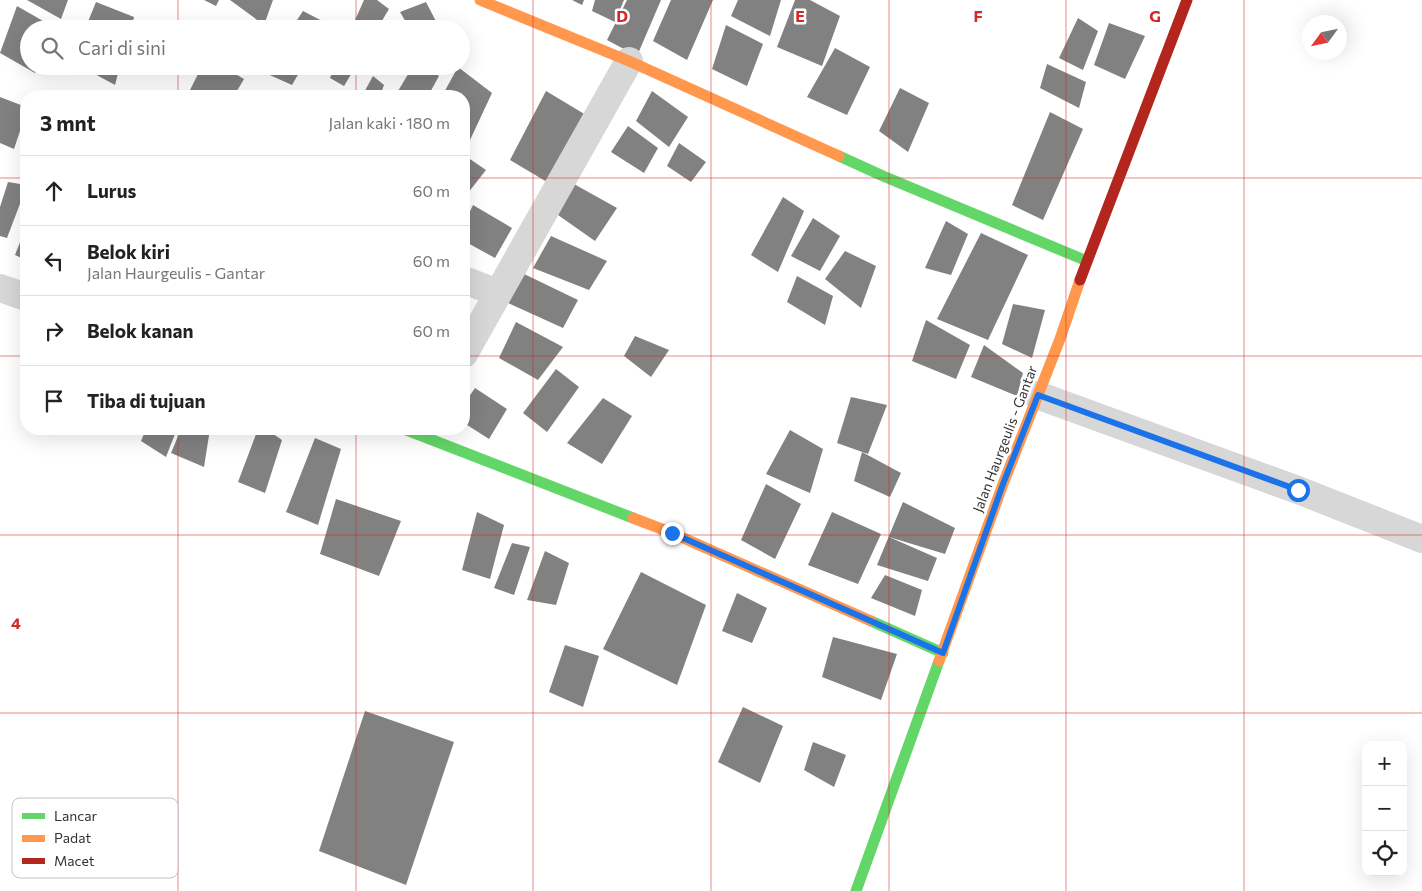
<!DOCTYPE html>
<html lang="id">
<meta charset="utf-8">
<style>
body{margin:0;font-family:Commissioner,sans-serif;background:#f6f6f6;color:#222}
.controls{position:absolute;right:15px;bottom:15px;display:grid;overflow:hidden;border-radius:10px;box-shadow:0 5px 20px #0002}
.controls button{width:45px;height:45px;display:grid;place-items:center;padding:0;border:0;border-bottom:1px solid #e0e0e0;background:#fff;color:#222;font:25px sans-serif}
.compass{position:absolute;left:1302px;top:15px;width:45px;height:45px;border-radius:50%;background:#fff;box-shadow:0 5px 20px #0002;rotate:237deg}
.stop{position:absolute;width:15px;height:15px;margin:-11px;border:4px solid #1a73e8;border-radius:50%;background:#fff}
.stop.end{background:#1a73e8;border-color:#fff;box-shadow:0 1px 5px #0008}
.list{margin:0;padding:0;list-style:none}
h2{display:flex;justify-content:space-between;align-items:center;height:65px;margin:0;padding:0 20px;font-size:21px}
h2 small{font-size:16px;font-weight:400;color:#767676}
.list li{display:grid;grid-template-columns:32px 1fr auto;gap:15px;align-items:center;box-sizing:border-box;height:70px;padding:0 20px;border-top:1px solid #e0e0e0}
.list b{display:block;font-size:19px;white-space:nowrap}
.list p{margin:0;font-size:16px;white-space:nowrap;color:#767676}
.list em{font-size:16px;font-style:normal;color:#767676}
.icon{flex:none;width:28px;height:28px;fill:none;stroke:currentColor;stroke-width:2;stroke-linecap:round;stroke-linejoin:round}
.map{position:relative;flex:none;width:1422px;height:891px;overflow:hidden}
.search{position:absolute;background:#fff;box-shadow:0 5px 20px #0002;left:20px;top:20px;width:450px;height:55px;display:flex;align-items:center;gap:12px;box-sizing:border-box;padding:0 18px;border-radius:28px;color:#767676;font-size:19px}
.panel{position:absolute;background:#fff;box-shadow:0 5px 20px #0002;left:20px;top:90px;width:450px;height:345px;border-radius:20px}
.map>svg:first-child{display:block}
</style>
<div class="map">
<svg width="1422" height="891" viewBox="0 0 1422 891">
<rect width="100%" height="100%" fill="#fff"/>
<!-- building -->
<g fill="#818181">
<path d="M 27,0 L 68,0 L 61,19 Z"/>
<path d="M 204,0 L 219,0 L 216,6 Z"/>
<path d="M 230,0 L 273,0 L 264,25 Z"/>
<path d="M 364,0 L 377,0 L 389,9 L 377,29 L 351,29 Z"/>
<path d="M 572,0 L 584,0 L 582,5 Z"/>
<path d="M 595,0 L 624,0 L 615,22 L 592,11 Z"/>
<path d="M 627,0 L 661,0 L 637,56 L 607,40 Z"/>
<path d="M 671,0 L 713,0 L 687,60 L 653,41 Z"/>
<path d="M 738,0 L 781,0 L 770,36 L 731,16 Z"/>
<path d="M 795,0 L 810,0 L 840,16 L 822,66 L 777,47 Z"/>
<path d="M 96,2 L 134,17 L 131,29 L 85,29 Z"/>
<path d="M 426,2 L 440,29 L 410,29 L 400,12 Z"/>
<path d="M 17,6 L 57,29 L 29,29 L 29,66 L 39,66 L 35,73 L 0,53 Z"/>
<path d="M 303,11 L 328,24 L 326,29 L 291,29 Z"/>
<path d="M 1078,18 L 1098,31 L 1083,70 L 1059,58 Z"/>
<path d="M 149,20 L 165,29 L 145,29 Z"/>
<path d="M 1109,23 L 1145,36 L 1125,79 L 1094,65 Z"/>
<path d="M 726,25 L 763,44 L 747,86 L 712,69 Z"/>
<path d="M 835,48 L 870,67 L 847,115 L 807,97 Z"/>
<path d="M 1047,64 L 1086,82 L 1079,108 L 1040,88 Z"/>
<path d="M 80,66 L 120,66 L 115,85 Z"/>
<path d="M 160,66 L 173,66 L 170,72 Z"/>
<path d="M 202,66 L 222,66 L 244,79 L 234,96 L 187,96 Z"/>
<path d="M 266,66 L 303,66 L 292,85 L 263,72 Z"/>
<path d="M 335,66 L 356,66 L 344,86 L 330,78 Z"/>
<path d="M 413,66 L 427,66 L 439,76 L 428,96 L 395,96 Z"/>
<path d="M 458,67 L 492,93 L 470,140 L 464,136 L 464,96 L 442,96 Z"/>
<path d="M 373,76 L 384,85 L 380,96 L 362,96 Z"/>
<path d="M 900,88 L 929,103 L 908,152 L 879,131 Z"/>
<path d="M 546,91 L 586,115 L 547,182 L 510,160 Z"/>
<path d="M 652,91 L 688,117 L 669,147 L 636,121 Z"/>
<path d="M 0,97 L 26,107 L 26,113 L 14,149 L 0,143 Z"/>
<path d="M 1050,112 L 1083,129 L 1043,220 L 1012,205 Z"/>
<path d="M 628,126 L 658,148 L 644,173 L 611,152 Z"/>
<path d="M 679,143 L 706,162 L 691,182 L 667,166 Z"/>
<path d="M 467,157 L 486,170 L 464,198 L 464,163 Z"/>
<path d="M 8,182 L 26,185 L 26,188 L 7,238 L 0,236 L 0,207 Z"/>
<path d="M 574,184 L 617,208 L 595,241 L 558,215 Z"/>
<path d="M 783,197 L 804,211 L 778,272 L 751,255 Z"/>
<path d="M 473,205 L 512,228 L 495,258 L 464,241 L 464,223 Z"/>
<path d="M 813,218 L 840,236 L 820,271 L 791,256 Z"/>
<path d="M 946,221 L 968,234 L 951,275 L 925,268 Z"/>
<path d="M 26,227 L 26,260 L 15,255 Z"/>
<path d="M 981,233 L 1028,255 L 988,340 L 937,319 Z"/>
<path d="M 551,236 L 607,261 L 589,290 L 533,268 Z"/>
<path d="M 845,251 L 876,266 L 861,308 L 825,279 Z"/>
<path d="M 520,272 L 578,300 L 563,328 L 506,302 Z"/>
<path d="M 797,276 L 833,296 L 825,325 L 787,302 Z"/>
<path d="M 1013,304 L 1045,310 L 1032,358 L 1002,344 Z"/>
<path d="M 926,320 L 970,345 L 956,379 L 912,361 Z"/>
<path d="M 516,322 L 563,347 L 538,380 L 499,358 Z"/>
<path d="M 635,336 L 669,350 L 651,377 L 624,356 Z"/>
<path d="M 984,345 L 1023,373 L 1017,396 L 971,377 Z"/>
<path d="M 556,369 L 579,387 L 547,432 L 523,413 Z"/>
<path d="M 475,388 L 507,409 L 489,439 L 464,423 L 464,404 Z"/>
<path d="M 851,397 L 887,405 L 868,454 L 837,443 Z"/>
<path d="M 603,398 L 632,416 L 602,464 L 567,443 Z"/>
<path d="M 146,429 L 177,429 L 166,457 L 141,441 Z"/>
<path d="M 181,429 L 210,429 L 204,467 L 171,453 Z"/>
<path d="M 258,429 L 266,429 L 282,440 L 265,493 L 238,482 Z"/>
<path d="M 790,430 L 823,449 L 810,493 L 766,474 Z"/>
<path d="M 315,438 L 341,449 L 318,525 L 286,512 Z"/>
<path d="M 862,452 L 901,473 L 890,497 L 854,481 Z"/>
<path d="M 766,484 L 801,504 L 775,559 L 741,540 Z"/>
<path d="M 336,499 L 401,521 L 379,576 L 320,554 Z"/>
<path d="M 903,502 L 955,528 L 945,554 L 889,537 L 937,558 L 928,581 L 877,565 Z"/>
<path d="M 477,512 L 504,525 L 490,579 L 462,570 Z"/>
<path d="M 832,512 L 881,534 L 858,584 L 808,565 Z"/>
<path d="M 512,543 L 530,547 L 514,595 L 494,588 Z"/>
<path d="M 545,551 L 569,563 L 556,605 L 527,600 Z"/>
<path d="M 641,572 L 706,605 L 677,685 L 603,649 Z"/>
<path d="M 885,575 L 922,590 L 915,616 L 871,598 Z"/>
<path d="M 737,593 L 767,608 L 752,643 L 722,631 Z"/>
<path d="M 833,637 L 897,654 L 881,700 L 822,677 Z"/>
<path d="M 565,645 L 599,656 L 583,707 L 549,692 Z"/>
<path d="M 743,707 L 783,726 L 760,783 L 718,762 Z"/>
<path d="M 365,711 L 454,742 L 406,885 L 319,851 Z"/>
<path d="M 813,742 L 846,755 L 834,787 L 804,770 Z"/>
</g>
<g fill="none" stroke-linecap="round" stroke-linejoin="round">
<!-- street -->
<g stroke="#d7d7d7" stroke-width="28">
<path d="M 464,280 L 498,293"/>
<path d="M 0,288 L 26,297"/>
<path d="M 464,354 L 629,61"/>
<path d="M 1037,395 L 1298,490 L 1422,539"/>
</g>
<!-- fast -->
<g stroke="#63d668" stroke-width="11">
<path d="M 839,156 L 883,176 L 1087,261"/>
<path d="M 404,429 L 633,518"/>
<path d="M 871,621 L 943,653"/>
<path d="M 856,891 L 939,661"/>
</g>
<!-- slow -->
<g stroke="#ff974d" stroke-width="11">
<path d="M 480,0 L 629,61 L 839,156"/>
<path d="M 633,518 L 672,533 L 871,621"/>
<path d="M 939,661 L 1003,484 L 1060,339 L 1080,280"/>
</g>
<!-- jam -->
<path stroke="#b3261e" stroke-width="11" d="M 1080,280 L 1187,0"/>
</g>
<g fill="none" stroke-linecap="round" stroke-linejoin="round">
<!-- route -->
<path stroke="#1a73e8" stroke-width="6" d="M 672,533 L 943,653 L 1003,484 L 1038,395 L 1298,490"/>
</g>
<!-- grid -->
<path fill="none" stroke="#d62828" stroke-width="1" stroke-opacity="0.55" d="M 178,0 L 178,29M 356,0 L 356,29M 533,0 L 533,891M 711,0 L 711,891M 889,0 L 889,891M 1066,0 L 1066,891M 1244,0 L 1244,891M 178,66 L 178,96M 356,66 L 356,96M 0,178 L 26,178M 464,178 L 1422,178M 0,356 L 26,356M 464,356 L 1422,356M 178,429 L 178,891M 356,429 L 356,891M 0,535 L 1422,535M 0,713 L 1422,713"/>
<g text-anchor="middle" stroke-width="5" stroke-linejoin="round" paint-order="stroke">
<!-- street labels -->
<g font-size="14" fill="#333" stroke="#fff">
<text transform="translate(1005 439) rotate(-69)" y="5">Jalan Haurgeulis - Gantar</text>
</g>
</g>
<!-- legend -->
<rect x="12" y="798" width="166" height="80" rx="8" fill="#fff" stroke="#c2c2c2" stroke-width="1"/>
<rect x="22" y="813" width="23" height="6" fill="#63d668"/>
<rect x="22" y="835" width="23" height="7" fill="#ff974d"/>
<rect x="22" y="858" width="23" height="6" fill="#b3261e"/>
<g font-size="14" fill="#333">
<text x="54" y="821">Lancar</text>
<text x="54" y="843">Padat</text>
<text x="54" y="866">Macet</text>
</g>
<g font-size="16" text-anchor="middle" font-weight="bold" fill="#d62828" stroke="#fff" stroke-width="5" stroke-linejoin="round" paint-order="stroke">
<text x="622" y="22">D</text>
<text x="800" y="22">E</text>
<text x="978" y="22">F</text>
<text x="1155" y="22">G</text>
<text x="16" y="629">4</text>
</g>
</svg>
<div class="controls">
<button>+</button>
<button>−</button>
<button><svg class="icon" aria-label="locate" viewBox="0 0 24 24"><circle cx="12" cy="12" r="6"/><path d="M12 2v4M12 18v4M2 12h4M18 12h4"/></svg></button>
</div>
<svg class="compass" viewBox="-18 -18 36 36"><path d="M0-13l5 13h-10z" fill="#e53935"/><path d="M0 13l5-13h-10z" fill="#767676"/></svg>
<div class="stop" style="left:1298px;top:490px"></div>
<div class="stop end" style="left:672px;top:533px"></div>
<div class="search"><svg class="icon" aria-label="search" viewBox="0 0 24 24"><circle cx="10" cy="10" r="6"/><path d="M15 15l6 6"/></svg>Cari di sini</div>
<section class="panel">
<h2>3 mnt<small>Jalan kaki · 180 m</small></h2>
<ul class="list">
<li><svg class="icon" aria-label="ahead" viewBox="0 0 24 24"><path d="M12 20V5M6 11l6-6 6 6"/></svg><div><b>Lurus</b></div><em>60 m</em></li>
<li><svg class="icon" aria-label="left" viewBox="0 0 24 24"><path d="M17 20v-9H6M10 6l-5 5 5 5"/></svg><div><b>Belok kiri</b><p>Jalan Haurgeulis - Gantar</p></div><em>60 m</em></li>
<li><svg class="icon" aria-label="right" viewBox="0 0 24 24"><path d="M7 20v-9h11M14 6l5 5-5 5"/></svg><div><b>Belok kanan</b></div><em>60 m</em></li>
<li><svg class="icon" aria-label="arrive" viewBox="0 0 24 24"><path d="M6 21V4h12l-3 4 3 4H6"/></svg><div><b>Tiba di tujuan</b></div></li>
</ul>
</section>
</div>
